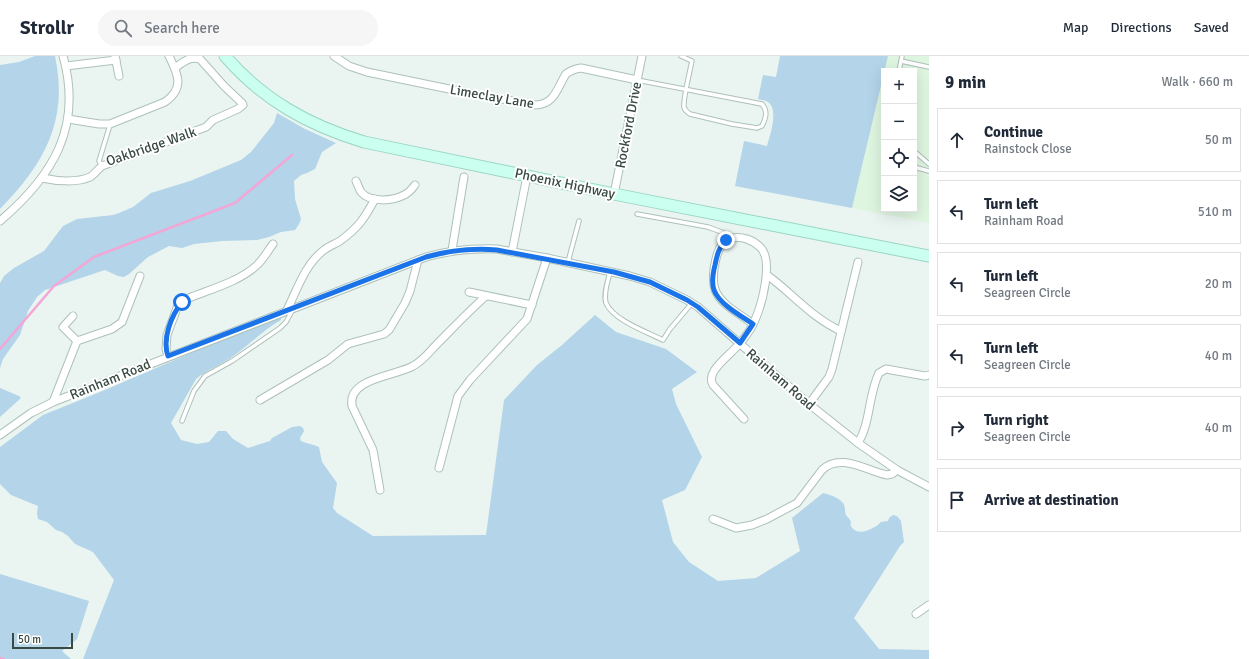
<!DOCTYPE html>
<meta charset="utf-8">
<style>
body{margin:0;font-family:Signika,sans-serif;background:#f6f6f7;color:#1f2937}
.controls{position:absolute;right:12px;top:12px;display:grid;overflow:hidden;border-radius:0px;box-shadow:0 4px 16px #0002}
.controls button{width:36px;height:36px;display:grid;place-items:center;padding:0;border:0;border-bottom:1px solid #e0e1e3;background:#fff;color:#1f2937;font:20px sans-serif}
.scale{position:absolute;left:12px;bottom:10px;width:61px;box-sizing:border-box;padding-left:4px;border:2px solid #384a42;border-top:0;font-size:11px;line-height:14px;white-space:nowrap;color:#384a42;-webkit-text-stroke:3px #fff;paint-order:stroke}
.stop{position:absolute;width:12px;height:12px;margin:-9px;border:3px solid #1a73e8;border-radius:50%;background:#fff}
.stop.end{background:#1a73e8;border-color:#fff;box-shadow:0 1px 4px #0008}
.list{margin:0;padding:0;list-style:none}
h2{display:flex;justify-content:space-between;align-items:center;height:52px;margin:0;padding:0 16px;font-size:17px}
h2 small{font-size:13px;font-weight:400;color:#747a83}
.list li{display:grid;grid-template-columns:26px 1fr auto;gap:12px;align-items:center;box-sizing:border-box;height:64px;margin:0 8px 8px;padding:0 8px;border:1px solid #e0e1e3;border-radius:0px}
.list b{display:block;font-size:15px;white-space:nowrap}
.list p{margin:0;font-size:13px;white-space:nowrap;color:#747a83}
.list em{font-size:13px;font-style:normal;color:#747a83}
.icon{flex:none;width:22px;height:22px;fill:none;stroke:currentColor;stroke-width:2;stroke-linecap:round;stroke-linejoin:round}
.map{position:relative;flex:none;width:929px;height:603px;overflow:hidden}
header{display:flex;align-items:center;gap:24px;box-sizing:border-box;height:56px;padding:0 20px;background:#fff;border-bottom:1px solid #e0e1e3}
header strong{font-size:19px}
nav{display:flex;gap:22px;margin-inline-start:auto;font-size:14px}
.search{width:280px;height:36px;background:#f6f6f7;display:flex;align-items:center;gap:10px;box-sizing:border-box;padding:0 14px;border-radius:22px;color:#747a83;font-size:15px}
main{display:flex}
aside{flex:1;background:#fff}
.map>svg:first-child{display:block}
</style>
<header>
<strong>Strollr</strong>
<div class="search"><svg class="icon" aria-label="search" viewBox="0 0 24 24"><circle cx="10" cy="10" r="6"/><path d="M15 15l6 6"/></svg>Search here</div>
<nav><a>Map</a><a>Directions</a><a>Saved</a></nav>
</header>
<main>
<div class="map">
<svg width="929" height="603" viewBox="0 0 929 603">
<rect width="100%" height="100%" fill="#eaf5f1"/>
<!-- medical -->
<path fill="#def5e0" d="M 888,0 L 929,0 L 929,167 L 852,152 L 884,16 L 884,153 L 914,153 L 914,15 L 884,15 Z"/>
<!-- green -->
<g fill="#b3d4e9">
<path d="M 35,0 L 55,0 C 69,65 44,108 0,153 L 0,9 L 19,6 Z"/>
<path d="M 780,0 L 888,0 L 852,152 L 735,130 L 744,85 L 767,90 C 770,79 779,54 768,46 C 765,44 761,44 758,43 L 763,19 L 776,21 Z"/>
<path d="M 277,57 L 305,73 L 336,87 L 322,96 L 315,113 L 307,117 L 301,119 L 294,125 L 295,143 L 301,163 L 299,168 L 295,174 L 281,176 L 269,181 L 257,184 L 222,185 L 194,188 L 182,192 L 169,190 L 148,201 L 129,218 L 124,221 L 118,220 L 105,214 L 45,234 L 37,241 L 28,255 L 20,279 L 3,303 L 0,312 L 0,227 L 4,220 L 14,212 L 44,195 L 63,170 L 77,163 L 113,159 L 119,157 L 133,151 L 151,137 L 190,125 L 241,104 L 251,96 L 274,67 Z"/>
<path d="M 595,259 L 616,276 L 666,293 L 697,316 L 672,333 L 676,348 L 702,401 L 685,434 L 662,444 L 673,486 L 689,506 L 718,525 L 756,522 L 800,495 L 792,462 L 823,437 C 830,439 838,441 843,447 C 846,451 844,455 846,459 C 847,461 849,462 850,464 C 853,469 849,465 851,470 C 857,482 876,472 881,466 L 888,465 L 889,462 L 893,459 L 897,460 L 901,465 L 904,486 L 900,490 L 854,562 L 879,593 L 929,594 L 929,603 L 83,603 L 114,524 L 93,496 L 75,488 L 68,480 L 62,476 L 56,474 L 47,466 L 38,463 L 37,457 L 38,450 L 11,439 L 0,428 L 0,391 L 43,359 L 100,336 L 191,297 L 281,260 L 281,264 C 265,273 251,287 236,298 C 223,308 208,313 196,323 L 171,367 L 181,384 L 197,388 L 209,386 L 218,375 L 226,375 L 233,383 L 248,392 L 270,385 L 272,382 L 292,371 L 300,370 L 303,372 L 304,375 L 300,382 L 301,385 C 307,388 313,388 319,391 L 322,406 L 337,427 L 333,452 L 337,457 L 373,480 L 486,479 L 504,344 L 537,309 L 562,289 Z"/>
<path d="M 0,332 L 19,340 L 21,342 L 0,361 Z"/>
<path d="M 0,518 L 89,545 L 77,583 L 62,595 L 71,603 L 0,603 Z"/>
</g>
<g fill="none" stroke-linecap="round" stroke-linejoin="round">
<!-- stream -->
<g stroke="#f2a7d7" stroke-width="2.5">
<path d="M 0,293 L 54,230 L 94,201 L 235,147 L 292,99"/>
<path d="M 0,602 L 4,603"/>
</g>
<!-- service casing -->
<g stroke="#adc1b9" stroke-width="5.5">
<g id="service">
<path d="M 901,5 L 929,11"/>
<path d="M 899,15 L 902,0"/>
<path d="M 637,24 L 762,48 C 768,55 766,62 762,70 L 757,72 L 732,68 L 690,58 C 687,56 685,55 684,51 C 683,44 690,14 692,5 L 681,0"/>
<path d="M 884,92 L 884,98"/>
<path d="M 914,95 L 929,108"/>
<path d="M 102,110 L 99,105 L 110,69"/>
<path d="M 914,111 L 929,115"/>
<path d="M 637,158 L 708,171 L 724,177 L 730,181"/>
<path d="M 568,206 L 579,165"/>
<path d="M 610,216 C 608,225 603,238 606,247 C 613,264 647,276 663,284 L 670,273 L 692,247"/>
<path d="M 182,365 L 194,335 L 205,320 L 232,305 L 280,272 L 286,266 L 292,255"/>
</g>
</g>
<!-- minor casing -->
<g stroke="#adc1b9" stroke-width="9">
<g id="minor">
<path d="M 115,0 L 119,20"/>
<path d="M 334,0 L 349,10 L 367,16 L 478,39 L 536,49 C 555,48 557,32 566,18 C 571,14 575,13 581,12 L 637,24"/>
<path d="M 66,10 L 116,4"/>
<path d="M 68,63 L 99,68 L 110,68 L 165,46 C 185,32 178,18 169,0"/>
<path d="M 42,122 C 56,125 77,127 90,121 C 94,119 98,113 102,110 L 206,71 L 213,64 L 238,53 L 243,49 L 242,47 L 224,30 L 200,3 C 190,0 183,6 175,12"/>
<path d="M 356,125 C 358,129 359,133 361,136 C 370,147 393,145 404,139 C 409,137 412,133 415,129"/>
<path d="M 614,138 L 642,0"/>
<path d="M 0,165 C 53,120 83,71 63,0"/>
<path d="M 452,194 L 464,121"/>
<path d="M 512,196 L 527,120"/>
<path d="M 767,219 C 792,237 812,262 841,275"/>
<path d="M 469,236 L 532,249"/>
<path d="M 287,254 C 297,234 305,208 324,194 C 329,190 335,188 340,185 C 359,171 364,163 375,143"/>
<path d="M 73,260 L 63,271 L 77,285"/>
<path d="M 168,300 L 166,293 L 167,279 L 177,252 L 182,246 L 189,242 C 211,233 238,226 256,210 C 263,204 267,196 273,188"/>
<path d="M 260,344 L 328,304 L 348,288 L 384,278 L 389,274 L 405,247 L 410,235 L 418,204"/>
<path d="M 53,346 L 77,285 L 112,273 L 122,266 L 140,220"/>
<path d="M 809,348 L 829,321 L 832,313 L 858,206"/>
<path d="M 744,363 L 713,329 C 710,324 711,320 714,315 C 721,304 732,297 741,286 C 746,280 752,272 755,264 C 762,248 774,204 760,191 C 753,184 742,180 732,182 C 724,183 719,192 717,199 C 705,242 723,246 753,268"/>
<path d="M 0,379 L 31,357 L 53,346 L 426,201 C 451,194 472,192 497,193 L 547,202 L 630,220 L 650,226 L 687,244 L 698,251 L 809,348 L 858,387 L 897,414 L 929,431"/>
<path d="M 858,387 C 871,366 868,339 879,317 L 886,313 L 925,320 L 929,319"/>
<path d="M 439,412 L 458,340 L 470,324 L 527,263 L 547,202"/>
<path d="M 380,434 L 373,394 L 352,350 C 347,322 396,320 413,310 C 423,305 430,295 438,287 C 454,271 469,255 486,240"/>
<path d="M 713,463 L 736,472 L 752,469 L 767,463 L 797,447 L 822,414 C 840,396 867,415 887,419 L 892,418 L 897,414"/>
<path d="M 916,558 L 929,549"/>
</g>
</g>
<!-- secondary casing -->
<g stroke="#9ad5c3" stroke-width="13">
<path id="secondary" d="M 225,0 C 263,44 308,69 364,86 L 614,138 L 929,200"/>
</g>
<!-- service -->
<use href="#service" stroke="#fff" stroke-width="3.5"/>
<!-- minor -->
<use href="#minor" stroke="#fff" stroke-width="7"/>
<!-- secondary -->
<use href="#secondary" stroke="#cbfff0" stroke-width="11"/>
</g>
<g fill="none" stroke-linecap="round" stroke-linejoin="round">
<!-- route -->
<path stroke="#1a73e8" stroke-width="5" d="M 182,246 C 171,260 162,283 168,300 L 426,201 C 451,194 472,192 497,194 L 614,216 L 650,226 L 687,244 L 698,251 L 740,287 L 753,268 C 741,260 719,248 714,234 C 711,226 713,217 715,209 C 717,199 719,191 726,184"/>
</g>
<g text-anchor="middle" stroke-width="4" stroke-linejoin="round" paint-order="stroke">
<!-- street labels -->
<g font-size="14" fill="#384a42" stroke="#fff">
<text transform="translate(492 40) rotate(10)" y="5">Limeclay Lane</text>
<text transform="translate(628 69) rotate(-79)" y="5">Rockford Drive</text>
<text transform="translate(151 90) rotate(-19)" y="5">Oakbridge Walk</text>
<text transform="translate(565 127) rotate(12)" y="5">Phoenix Highway</text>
<text transform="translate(110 323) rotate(-22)" y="5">Rainham Road</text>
<text transform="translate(781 323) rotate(41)" y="5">Rainham Road</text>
</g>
</g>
</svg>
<div class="controls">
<button>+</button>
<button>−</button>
<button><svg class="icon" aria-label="locate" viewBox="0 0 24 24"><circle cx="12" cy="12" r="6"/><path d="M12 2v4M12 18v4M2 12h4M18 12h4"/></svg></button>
<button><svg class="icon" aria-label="layers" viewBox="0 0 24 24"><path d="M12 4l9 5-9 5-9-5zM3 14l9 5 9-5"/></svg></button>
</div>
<div class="scale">50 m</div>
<div class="stop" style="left:182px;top:246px"></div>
<div class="stop end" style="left:726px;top:184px"></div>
</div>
<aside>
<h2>9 min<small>Walk · 660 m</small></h2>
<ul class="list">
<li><svg class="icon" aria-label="ahead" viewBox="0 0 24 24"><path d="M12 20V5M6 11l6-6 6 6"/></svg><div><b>Continue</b><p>Rainstock Close</p></div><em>50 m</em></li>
<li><svg class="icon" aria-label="left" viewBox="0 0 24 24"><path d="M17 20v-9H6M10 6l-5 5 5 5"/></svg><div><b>Turn left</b><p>Rainham Road</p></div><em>510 m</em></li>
<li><svg class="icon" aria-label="left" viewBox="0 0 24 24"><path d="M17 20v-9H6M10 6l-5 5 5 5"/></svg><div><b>Turn left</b><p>Seagreen Circle</p></div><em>20 m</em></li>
<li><svg class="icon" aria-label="left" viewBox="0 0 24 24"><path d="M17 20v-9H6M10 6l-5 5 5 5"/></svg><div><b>Turn left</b><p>Seagreen Circle</p></div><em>40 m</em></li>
<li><svg class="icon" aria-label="right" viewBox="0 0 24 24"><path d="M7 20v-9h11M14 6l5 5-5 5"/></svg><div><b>Turn right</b><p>Seagreen Circle</p></div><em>40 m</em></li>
<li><svg class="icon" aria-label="arrive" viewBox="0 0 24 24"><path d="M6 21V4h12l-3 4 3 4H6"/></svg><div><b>Arrive at destination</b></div></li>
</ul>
</aside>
</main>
